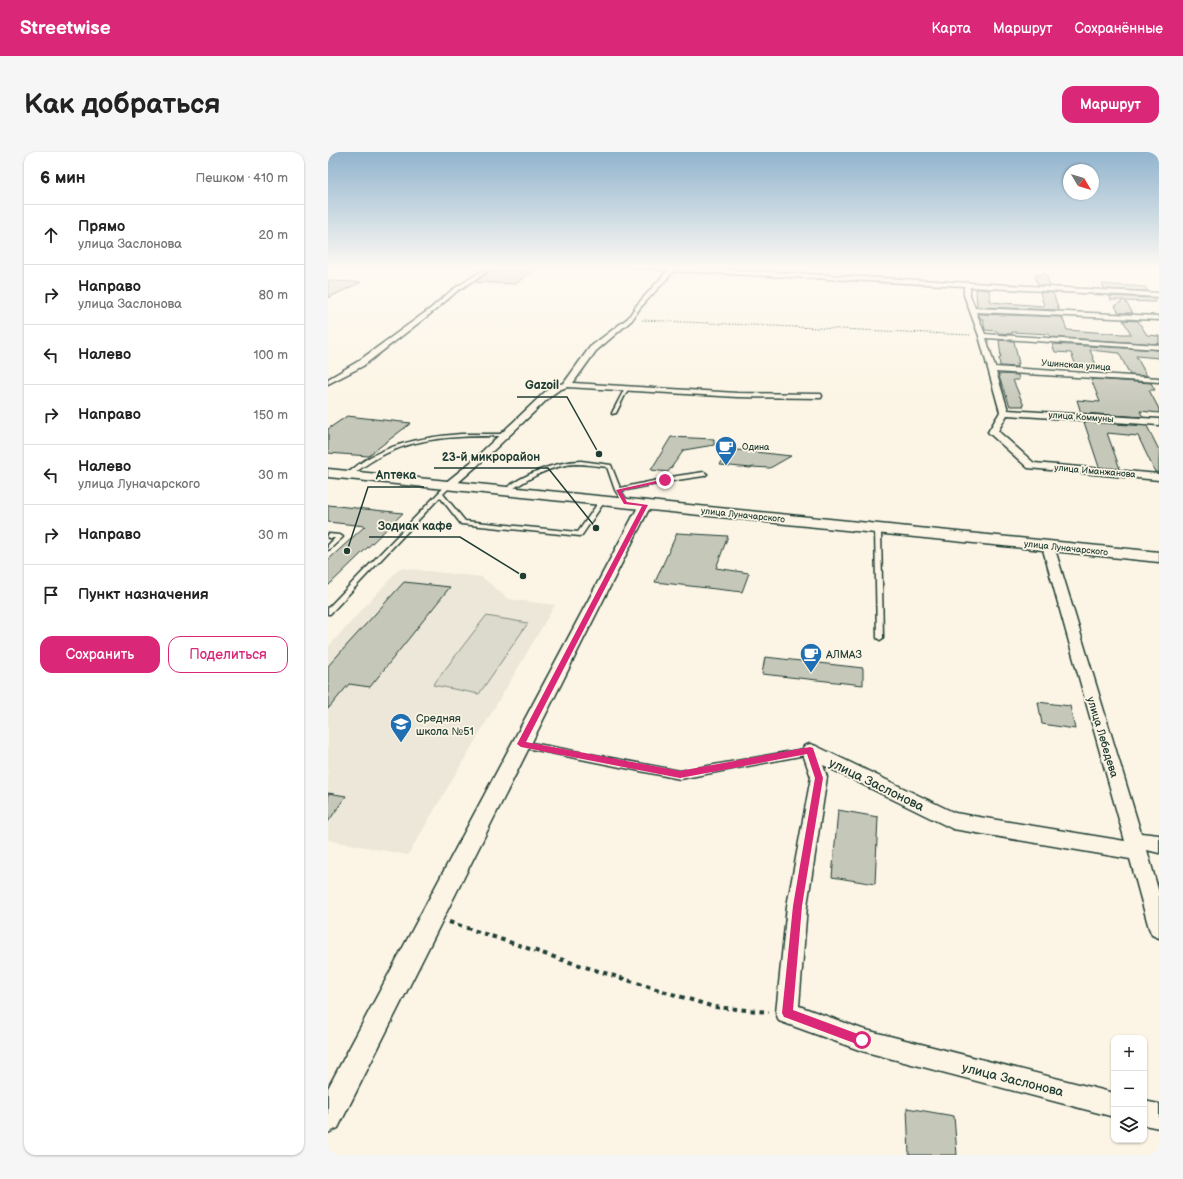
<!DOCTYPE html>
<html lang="ru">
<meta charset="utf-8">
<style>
body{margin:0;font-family:"Balsamiq Sans",sans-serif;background:#f6f6f6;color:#222}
.controls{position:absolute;right:12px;bottom:12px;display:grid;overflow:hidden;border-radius:8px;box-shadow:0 1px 3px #0004}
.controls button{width:36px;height:36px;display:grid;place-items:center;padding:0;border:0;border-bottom:1px solid #e0e0e0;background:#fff;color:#222;font:20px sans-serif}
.compass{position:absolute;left:735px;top:12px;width:36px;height:36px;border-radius:50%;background:#fff;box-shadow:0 1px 3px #0004;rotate:128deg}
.stop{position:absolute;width:12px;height:12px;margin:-9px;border:3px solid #db2777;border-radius:50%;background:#fff}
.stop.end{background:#db2777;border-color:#fff;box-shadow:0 1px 4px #0008}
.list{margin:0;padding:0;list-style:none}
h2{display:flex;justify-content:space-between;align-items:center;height:52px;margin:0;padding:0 16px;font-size:17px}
h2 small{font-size:13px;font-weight:400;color:#767676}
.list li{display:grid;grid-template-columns:26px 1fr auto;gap:12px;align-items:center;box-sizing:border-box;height:60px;padding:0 16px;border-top:1px solid #e0e0e0}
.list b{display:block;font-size:15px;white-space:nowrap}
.list p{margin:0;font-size:13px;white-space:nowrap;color:#767676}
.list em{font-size:13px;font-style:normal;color:#767676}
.actions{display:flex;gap:8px;padding:12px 16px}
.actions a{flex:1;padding:9px 0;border:1px solid #db2777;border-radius:12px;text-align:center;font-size:14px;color:#db2777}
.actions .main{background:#db2777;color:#fff}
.icon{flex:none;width:22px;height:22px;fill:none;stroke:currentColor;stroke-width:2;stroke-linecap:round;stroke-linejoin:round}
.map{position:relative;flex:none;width:831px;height:1003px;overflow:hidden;border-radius:12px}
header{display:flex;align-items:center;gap:24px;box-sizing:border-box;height:56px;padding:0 20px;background:#db2777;color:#fff}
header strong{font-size:19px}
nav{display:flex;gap:22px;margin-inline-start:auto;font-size:14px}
.intro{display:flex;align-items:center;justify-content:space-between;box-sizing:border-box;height:96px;padding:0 24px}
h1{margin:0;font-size:28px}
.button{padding:10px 18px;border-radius:12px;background:#db2777;color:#fff;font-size:14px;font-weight:700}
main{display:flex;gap:24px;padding:0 24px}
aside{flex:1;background:#fff;border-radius:12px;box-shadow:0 1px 3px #0004}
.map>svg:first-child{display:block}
</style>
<header>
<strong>Streetwise</strong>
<nav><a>Карта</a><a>Маршрут</a><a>Сохранённые</a></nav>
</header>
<div class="intro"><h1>Как добраться</h1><a class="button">Маршрут</a></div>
<main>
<aside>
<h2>6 мин<small>Пешком · 410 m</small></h2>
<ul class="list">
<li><svg class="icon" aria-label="ahead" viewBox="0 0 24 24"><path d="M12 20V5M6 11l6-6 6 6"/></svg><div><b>Прямо</b><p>улица Заслонова</p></div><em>20 m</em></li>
<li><svg class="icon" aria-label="right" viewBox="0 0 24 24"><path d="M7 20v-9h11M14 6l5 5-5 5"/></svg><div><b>Направо</b><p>улица Заслонова</p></div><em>80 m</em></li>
<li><svg class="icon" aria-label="left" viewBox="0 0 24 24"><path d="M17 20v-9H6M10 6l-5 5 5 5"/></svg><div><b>Налево</b></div><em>100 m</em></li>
<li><svg class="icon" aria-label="right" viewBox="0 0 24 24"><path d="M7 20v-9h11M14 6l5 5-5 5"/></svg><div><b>Направо</b></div><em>150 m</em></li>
<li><svg class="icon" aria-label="left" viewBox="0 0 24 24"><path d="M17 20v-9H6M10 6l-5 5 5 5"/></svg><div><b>Налево</b><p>улица Луначарского</p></div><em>30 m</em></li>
<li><svg class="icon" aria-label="right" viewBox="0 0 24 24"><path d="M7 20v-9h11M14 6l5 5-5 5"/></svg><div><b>Направо</b></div><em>30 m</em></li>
<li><svg class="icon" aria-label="arrive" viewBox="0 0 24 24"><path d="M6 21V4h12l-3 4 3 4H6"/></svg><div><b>Пункт назначения</b></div></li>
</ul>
<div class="actions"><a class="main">Сохранить</a><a>Поделиться</a></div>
</aside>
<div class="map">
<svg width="831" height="1003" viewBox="0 0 831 1003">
<rect width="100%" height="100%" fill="#fcf5e5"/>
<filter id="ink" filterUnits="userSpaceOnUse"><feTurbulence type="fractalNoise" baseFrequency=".025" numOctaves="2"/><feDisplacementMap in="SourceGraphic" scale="8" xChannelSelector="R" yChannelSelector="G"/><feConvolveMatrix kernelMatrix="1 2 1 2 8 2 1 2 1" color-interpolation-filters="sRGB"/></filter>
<g filter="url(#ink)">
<!-- built -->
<path fill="#ece7d8" d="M 72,416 L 154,425 L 180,447 L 227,453 L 80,703 L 0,688 L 0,495 Z"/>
<!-- green -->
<path fill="#dcdacc" stroke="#7e8c80" d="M 158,464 L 200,471 L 151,542 L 105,533 Z"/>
<!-- building -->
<g fill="#c5c7b9" stroke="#1f3d34">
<path d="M 169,115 L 176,115 L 208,117 L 187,132 L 147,130 Z"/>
<path d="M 717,121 L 722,134 L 710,133 L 707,124 Z"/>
<path d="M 0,129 L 33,130 L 0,146 Z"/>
<path d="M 774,132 L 817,135 L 820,139 L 777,137 Z"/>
<path d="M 648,137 L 661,138 L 663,150 L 716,154 L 712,140 L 725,141 L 731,158 L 649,155 Z"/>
<path d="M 781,144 L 825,146 L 828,150 L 797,149 L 805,161 L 791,161 L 787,154 L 796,148 L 783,148 Z"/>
<path d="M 650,162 L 734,165 L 739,178 L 794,182 L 803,182 L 795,168 L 810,169 L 819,183 L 831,184 L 831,192 L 722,185 L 721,182 L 684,180 L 684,182 L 670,181 L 669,179 L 657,178 L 655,167 L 653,167 Z"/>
<path d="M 671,188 L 686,189 L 691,212 L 688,212 L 689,215 L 672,214 L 671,206 L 673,206 Z"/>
<path d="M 724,192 L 831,198 L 831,206 L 808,204 L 819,224 L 802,223 L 791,201 L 762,198 L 770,218 L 749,216 L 743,201 L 727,200 Z"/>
<path d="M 670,222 L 690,223 L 691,228 L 685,228 L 696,254 L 682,254 Z"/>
<path d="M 763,227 L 823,231 L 827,238 L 821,238 L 831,257 L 831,261 L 812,259 L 815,265 L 753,261 L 749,248 L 772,250 Z"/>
<path d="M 19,264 L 83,271 L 40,304 L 0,301 L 0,277 Z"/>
<path d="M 756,270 L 819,274 L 831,298 L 831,320 L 827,320 L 810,284 L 779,281 L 792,317 L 771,315 Z"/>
<path d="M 343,285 L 386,287 L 386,293 L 356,298 L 340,320 L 323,318 Z"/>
<path d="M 400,297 L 463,304 L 442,316 L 424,315 L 423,316 L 392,313 Z"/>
<path d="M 0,353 L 75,361 L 0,434 L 0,408 L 37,374 L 0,370 Z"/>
<path d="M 349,381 L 400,384 L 388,416 L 421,421 L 414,440 L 327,430 Z"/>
<path d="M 76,430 L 122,435 L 42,535 L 21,532 L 0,557 L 0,514 Z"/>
<path d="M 437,505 L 535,516 L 535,533 L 434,522 Z"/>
<path d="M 710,550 L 742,554 L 747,577 L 714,572 Z"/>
<path d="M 0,641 L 18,644 L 0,670 Z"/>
<path d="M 510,658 L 550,665 L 547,732 L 504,725 Z"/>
<path d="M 579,956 L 626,964 L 629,1003 L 581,1003 Z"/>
</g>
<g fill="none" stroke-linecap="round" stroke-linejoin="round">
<!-- service casing -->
<g stroke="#1f3d34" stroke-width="3">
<g id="service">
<path d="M 297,236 L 300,237 L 288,261 L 284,262 L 284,261 Z"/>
<path d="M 133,282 L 176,282 L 178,283 L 176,284 C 137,284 95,284 59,301 C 46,307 34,315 23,324 L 18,323 C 49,293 93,285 133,282 Z"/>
<path d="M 253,309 L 283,313 L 292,336 L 349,324 L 376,320 L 379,322 L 376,324 L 349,328 L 293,339 L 301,351 L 298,353 L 296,352 L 287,338 L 279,315 C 269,314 258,312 248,312 C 223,313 200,327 180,340 L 176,340 L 175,339 C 193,323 229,309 253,309 Z"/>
<path d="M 121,331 L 124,333 L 115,342 L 137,369 L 250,380 L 272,348 L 274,347 L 277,349 L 254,383 L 252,384 L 133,372 L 112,345 L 2,462 L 0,462 L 0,456 L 119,332 Z"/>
<path d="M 550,375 L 553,377 L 555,486 L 552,488 L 549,486 L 547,377 Z"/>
<path d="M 0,382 L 12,383 L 15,385 L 2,397 L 0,398 L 0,393 L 7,386 L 0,386 Z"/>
<path d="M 193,589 L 352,619 L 482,596 L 485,597 L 486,599 L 485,601 L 482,602 L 352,627 L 193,595 L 190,594 L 189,592 L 190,590 Z"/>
</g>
</g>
<!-- minor casing -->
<g stroke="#1f3d34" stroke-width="3">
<g id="minor">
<path d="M 160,115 L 166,115 L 128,140 L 106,159 L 35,214 L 0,232 L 0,227 L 29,210 L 102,157 L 124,138 Z"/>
<path d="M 303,115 L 348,115 L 831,141 L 831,145 L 642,135 L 642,143 L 647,156 L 831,164 L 831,168 L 648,160 L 657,182 L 831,193 L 831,197 L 658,186 L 667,215 L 831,226 L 831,230 L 668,220 L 680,258 L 831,267 L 831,273 L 679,263 L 670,279 L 706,311 L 831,322 L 831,328 L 700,316 L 662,282 L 660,280 L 672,260 L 651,184 L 636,143 L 636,134 L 346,119 L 312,156 L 304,168 L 268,199 L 245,231 L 409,241 L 490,242 L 493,242 L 494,244 L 493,246 L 409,245 L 239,235 L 231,238 L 224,243 L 149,314 L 125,335 L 117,335 L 116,333 L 117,331 L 143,310 L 218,239 L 225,234 L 236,231 L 262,195 L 300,166 L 308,154 L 340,118 Z"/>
<path d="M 720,391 L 724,392 L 726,394 L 813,681 L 831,683 L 831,701 L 819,698 L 831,741 L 831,786 L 824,783 L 821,776 L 802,707 L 625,677 L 495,613 L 499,625 L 479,754 L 471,854 L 534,877 L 786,941 L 786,965 L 534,899 L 451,869 L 448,861 L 459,754 L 483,625 L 474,599 L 476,594 L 482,592 L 488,594 L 627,661 L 797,689 L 714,394 L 716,392 Z"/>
<path d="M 816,949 L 831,952 L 831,976 L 816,973 Z"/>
</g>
</g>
<!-- tertiary casing -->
<g stroke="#1f3d34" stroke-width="3">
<path id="tertiary" d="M 317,349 L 322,350 L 323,353 L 10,976 L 0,981 L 0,936 L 311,353 L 312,350 Z"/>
</g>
<!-- secondary casing -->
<g stroke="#1f3d34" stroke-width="3">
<path id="secondary" d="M 0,317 L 831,400 L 831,410 L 0,325 Z"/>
</g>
<!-- path-far1 -->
<path stroke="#1f3d34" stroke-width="1" stroke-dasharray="1.5 1.5" stroke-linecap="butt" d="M 314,168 L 643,183"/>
<!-- path -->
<path stroke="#1f3d34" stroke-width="4" stroke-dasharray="4.5 4.5" stroke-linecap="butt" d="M 121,770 L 235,808 L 386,855 L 441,860"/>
<!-- service -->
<use href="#service" fill="#fcf5e5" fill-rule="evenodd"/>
<!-- minor -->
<use href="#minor" fill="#fcf5e5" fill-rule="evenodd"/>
<!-- tertiary -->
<use href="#tertiary" fill="#fcf5e5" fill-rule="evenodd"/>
<!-- secondary -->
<use href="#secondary" fill="#fcf5e5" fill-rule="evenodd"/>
</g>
</g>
<!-- sky -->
<linearGradient id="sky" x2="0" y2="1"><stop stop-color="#91b4ce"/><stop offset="0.45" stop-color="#fefaf3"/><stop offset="1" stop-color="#fefaf3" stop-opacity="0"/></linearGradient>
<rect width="831" height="256" fill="url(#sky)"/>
<!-- route -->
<path fill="#db2777" d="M 337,327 L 339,329 L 293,339 L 299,350 L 320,353 L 198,590 L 352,619 L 482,595 L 485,596 L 495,626 L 474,754 L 465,858 L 538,885 L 540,888 L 538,892 L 534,894 L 459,866 L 456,865 L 454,861 L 465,754 L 487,626 L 479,602 L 352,626 L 193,595 L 189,592 L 314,354 L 296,352 L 288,338 Z"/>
<!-- icons -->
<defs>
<g id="cafe-pin" transform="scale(1.15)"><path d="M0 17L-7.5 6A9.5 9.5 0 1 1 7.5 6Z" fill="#1f6fb2" stroke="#fcf5e5"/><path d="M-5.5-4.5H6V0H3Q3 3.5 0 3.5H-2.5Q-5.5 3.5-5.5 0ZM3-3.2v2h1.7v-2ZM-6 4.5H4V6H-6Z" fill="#fff"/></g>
<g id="school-pin" transform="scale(1.15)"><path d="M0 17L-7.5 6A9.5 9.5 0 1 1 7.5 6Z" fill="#1f6fb2" stroke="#fcf5e5"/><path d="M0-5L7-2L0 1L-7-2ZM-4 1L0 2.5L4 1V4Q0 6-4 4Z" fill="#fff"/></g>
</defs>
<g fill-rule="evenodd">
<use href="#cafe-pin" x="398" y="295"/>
<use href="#cafe-pin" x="483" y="502"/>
<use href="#school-pin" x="73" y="572"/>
</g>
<g text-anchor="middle" stroke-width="3.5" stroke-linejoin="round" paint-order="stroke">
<!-- far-street labels -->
<g font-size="9" fill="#1f3d34" stroke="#fcf5e5">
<text transform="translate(748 213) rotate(4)" y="3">Ушинская улица</text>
<text transform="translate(753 265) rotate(4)" y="3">улица Коммуны</text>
<text transform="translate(767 319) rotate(5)" y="3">улица Иманжанова</text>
<text transform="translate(415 363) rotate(6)" y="3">улица Луначарского</text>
<text transform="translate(738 396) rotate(6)" y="3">улица Луначарского</text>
</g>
<!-- far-poi labels -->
<g font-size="9" fill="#1f3d34" stroke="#fcf5e5" text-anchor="start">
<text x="414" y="298">Одина</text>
</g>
<!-- poi labels -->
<g font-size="11" fill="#1f3d34" stroke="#fcf5e5" text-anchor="start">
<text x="498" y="506">АЛМАЗ</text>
<text x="88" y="570">Средняя<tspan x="88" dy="13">школа №51</tspan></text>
</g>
<!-- street labels -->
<g font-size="11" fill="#1f3d34" stroke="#fcf5e5">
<text transform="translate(775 585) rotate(73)" y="4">улица Лебедева</text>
</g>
<!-- near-street labels -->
<g font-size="13" fill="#1f3d34" stroke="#fcf5e5">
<text transform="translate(549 632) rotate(26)" y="5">улица Заслонова</text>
<text transform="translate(685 927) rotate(14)" y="5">улица Заслонова</text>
</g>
</g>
<!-- callouts -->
<path fill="none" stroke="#1f3d34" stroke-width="1.5" d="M271 302L239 245H189M268 376L220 316H106M19 399L40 335H96M195 424L132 385H41"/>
<g fill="#1f3d34" stroke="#fcf5e5" stroke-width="1.5">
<circle cx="271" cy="302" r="4"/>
<circle cx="268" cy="376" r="4"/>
<circle cx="19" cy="399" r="4"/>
<circle cx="195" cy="424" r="4"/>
</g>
<g font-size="12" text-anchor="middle" font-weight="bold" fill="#1f3d34" stroke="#fcf5e5" stroke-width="3.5" stroke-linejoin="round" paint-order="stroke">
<text x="214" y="237">Gazoil</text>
<text x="163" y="309">23-й микрорайон</text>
<text x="68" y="327">Аптека</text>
<text x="87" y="378">Зодиак кафе</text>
</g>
</svg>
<div class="controls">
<button>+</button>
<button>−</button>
<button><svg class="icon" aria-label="layers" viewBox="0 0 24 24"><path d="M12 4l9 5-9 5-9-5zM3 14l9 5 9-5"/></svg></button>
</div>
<svg class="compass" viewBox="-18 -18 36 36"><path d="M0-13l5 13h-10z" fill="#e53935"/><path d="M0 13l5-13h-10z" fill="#767676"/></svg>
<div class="stop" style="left:534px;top:888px"></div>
<div class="stop end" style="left:337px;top:328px"></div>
</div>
</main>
